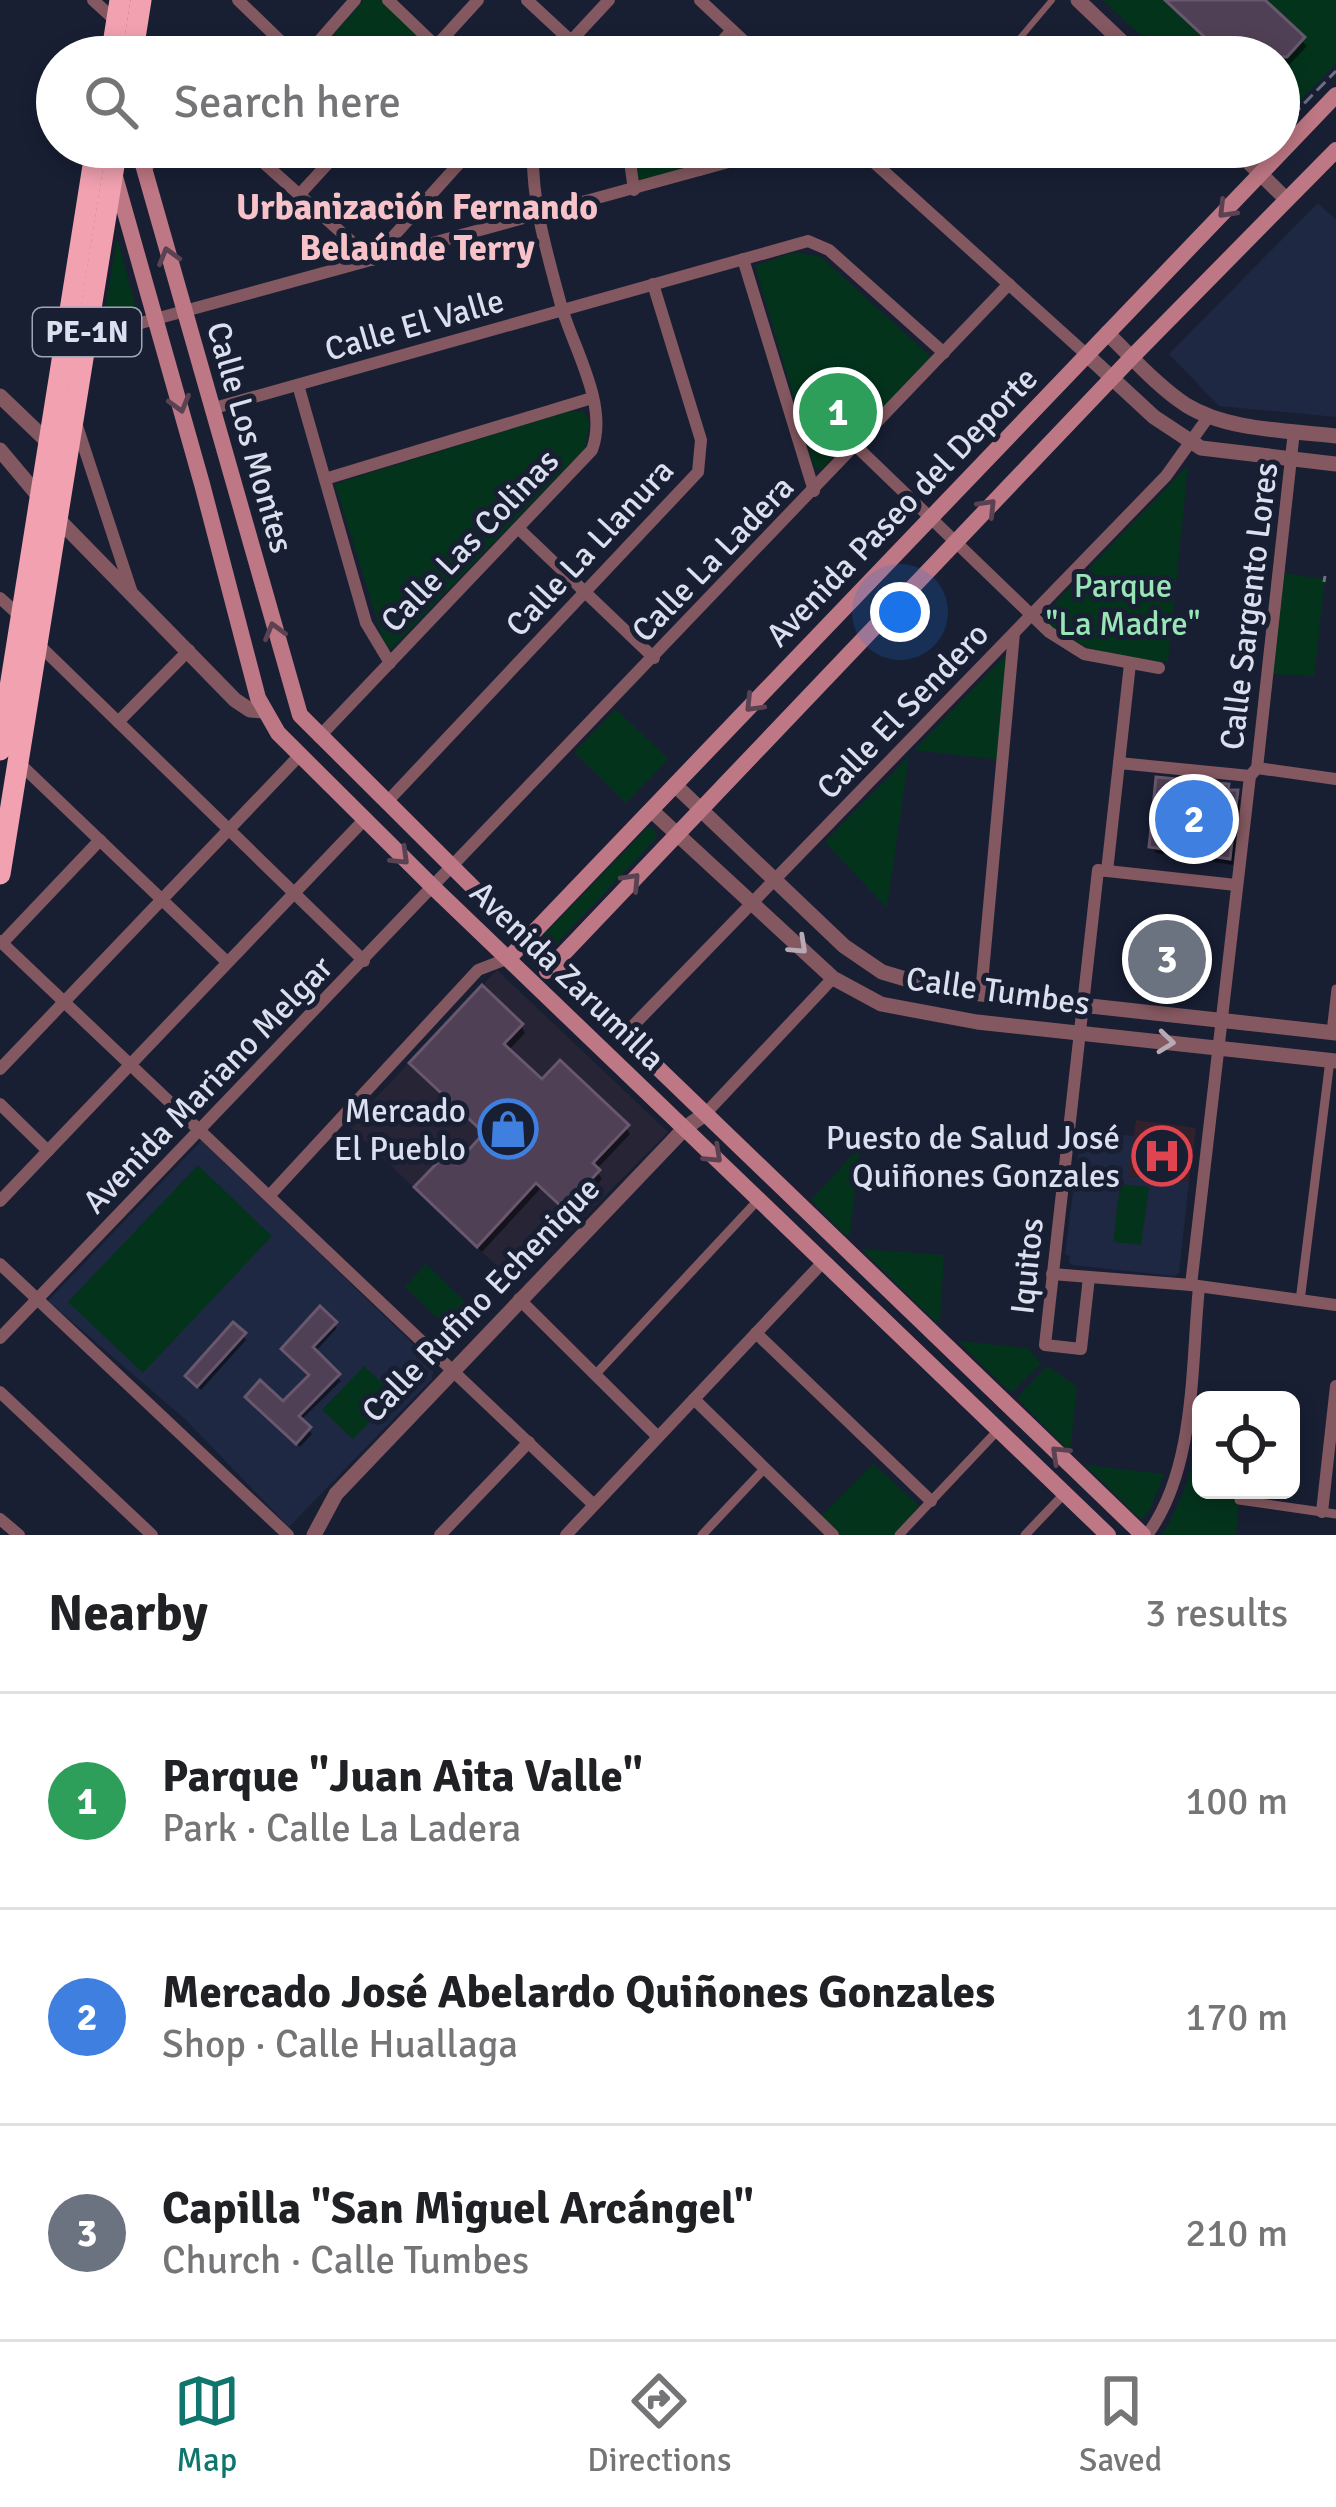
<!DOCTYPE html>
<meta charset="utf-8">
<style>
body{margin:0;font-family:Signika,sans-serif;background:#f6f6f6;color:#202124}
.controls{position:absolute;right:36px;bottom:36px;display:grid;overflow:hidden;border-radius:18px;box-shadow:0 6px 18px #0003}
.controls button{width:108px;height:108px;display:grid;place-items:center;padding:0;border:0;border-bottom:3px solid #e0e0e0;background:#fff;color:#202124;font:60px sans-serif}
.you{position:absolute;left:900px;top:612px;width:42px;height:42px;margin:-30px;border:9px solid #fff;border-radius:50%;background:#1a73e8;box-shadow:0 0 0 18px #1a73e833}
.badge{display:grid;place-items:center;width:78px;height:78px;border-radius:50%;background:#0f766e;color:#fff;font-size:39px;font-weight:700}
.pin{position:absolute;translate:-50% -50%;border:6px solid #fff;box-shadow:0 3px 12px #0006}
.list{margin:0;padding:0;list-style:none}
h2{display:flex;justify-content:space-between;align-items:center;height:156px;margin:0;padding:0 48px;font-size:51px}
h2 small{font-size:39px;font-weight:400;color:#757577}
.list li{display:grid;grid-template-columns:78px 1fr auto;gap:36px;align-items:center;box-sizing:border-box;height:216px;padding:0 48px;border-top:3px solid #e0e0e0}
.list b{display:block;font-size:45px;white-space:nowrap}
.list p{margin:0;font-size:39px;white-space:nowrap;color:#757577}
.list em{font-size:39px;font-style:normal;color:#757577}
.icon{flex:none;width:66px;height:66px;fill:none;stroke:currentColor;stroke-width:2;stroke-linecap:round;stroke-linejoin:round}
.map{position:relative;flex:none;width:1336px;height:1535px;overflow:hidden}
.search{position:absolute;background:#fff;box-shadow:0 6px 18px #0003;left:36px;right:36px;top:36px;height:132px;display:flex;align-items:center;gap:30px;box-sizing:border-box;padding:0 42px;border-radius:66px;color:#757577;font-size:45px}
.sheet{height:804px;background:#fff}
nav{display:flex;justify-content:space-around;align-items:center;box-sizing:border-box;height:168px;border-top:3px solid #e0e0e0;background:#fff;font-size:33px;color:#757577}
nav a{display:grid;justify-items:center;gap:6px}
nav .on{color:#0f766e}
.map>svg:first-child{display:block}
</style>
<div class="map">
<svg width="1336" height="1535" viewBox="0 0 1336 1535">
<rect width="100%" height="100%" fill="#181f33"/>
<!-- commercial -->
<path fill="#272535" d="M 497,970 L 668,1132 L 517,1285 L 349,1126 Z"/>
<!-- built -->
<g fill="#1f2842">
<path d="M 1318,203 L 1336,220 L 1336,417 L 1219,406 L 1169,354 Z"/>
<path d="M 1081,1131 L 1134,1136 L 1129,1176 L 1189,1181 L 1179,1273 L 1174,1276 L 1072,1265 L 1069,1262 L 1070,1256 L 1065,1254 Z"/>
<path d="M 202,1140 L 434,1364 L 432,1379 L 289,1527 L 186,1420 L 48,1301 Z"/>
</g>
<!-- medical -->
<path fill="#32212b" d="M 1136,1120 L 1196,1128 L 1189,1181 L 1128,1176 Z"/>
<!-- green -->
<g fill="#04331c">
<path d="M 364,0 L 383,0 L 430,45 L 420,57 L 313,57 Z"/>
<path d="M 1103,0 L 1336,0 L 1336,63 L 1279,123 L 1279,57 L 1163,57 Z"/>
<path d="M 641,147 L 677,147 L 692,168 L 641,184 L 636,172 Z"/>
<path d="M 117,237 L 136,308 L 104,316 Z"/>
<path d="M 794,252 L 821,257 L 932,358 L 821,470 L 814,467 L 755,266 Z"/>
<path d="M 583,411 L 590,422 L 585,448 L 391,649 L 384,642 L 335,484 L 566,412 Z"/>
<path d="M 1188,466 L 1168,662 C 1114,656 1084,654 1041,618 Z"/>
<path d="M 1282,573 L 1325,579 L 1314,676 L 1272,674 Z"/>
<path d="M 1012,649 L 1002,760 L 914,750 Z"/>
<path d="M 616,709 L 668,759 L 626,803 L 574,752 Z"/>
<path d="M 909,756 L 887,908 L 825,842 Z"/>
<path d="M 648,827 L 654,829 L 657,837 L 555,945 L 546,944 L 542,937 Z"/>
<path d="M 860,1147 L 850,1234 L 846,1236 L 811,1200 Z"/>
<path d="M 198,1165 L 272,1236 L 143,1373 L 68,1302 Z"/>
<path d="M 1120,1184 L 1149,1187 L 1141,1245 L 1113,1242 Z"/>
<path d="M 861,1249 L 944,1255 L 940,1319 L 935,1321 Z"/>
<path d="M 426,1264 L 471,1307 L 449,1329 L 405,1287 Z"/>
<path d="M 958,1341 L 1028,1348 L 1041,1364 L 1013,1391 L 1009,1391 Z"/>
<path d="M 364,1366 L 395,1396 L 353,1439 L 322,1410 Z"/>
<path d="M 1047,1366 L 1077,1387 L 1070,1452 L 1017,1398 Z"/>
<path d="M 1198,1405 L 1201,1405 L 1201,1490 L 1230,1490 L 1230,1496 L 1239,1500 L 1236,1535 L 1162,1535 C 1191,1487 1194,1460 1198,1405 Z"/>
<path d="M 873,1464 L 923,1509 L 897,1535 L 837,1535 L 820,1517 Z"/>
<path d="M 1085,1465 L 1164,1474 L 1150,1509 L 1141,1520 Z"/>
</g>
<!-- shadow -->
<g fill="#0007">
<path d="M 1168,0 L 1261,0 L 1307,46 L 1279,76 L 1279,57 L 1226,57 Z"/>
<path d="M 1227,787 L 1240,800 L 1233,865 L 1156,853 L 1152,846 Z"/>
<path d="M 1194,934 L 1200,936 L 1209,961 L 1207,978 L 1198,982 L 1195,992 L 1174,992 L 1167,977 L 1135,975 L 1131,967 Z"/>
<path d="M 521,1026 L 525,1033 L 508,1051 L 542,1083 L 626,1127 L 630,1134 L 596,1170 L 602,1179 L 569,1214 L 541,1188 L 482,1252 L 418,1188 L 456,1168 L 486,1136 L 413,1063 Z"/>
<path d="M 334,1324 L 337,1328 L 314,1353 L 341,1381 L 300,1421 L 312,1434 L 300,1447 L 251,1402 L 283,1405 L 311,1377 L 287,1354 Z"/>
<path d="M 243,1335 L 246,1340 L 201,1390 L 192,1381 Z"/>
</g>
<!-- building -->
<g fill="#504055" stroke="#68576d" stroke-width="3">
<path d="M 1165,0 L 1265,0 L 1305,37 L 1287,57 L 1226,57 Z"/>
<path d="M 1156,777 L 1229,784 L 1228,790 L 1238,790 L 1230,859 L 1149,847 Z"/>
<path d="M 1173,919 L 1190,922 L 1194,931 L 1202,933 L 1201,942 L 1207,951 L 1205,971 L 1195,975 L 1192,985 L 1180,988 L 1167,985 L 1162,970 L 1142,967 L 1140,973 L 1127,968 L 1132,932 L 1166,934 Z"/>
<path d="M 482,985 L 523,1024 L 504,1044 L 542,1079 L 560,1060 L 629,1125 L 593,1163 L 600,1170 L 564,1209 L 536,1183 L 477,1247 L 414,1187 L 446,1154 L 456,1164 L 484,1133 L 409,1063 Z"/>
<path d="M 320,1306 L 337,1322 L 313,1347 L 340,1374 L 299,1416 L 311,1427 L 296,1444 L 245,1397 L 260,1380 L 283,1401 L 309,1375 L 281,1349 Z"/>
<path d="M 233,1322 L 246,1333 L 197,1387 L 185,1376 Z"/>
</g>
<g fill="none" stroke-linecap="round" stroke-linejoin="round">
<!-- path -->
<g stroke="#6b7182" stroke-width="3" stroke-dasharray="12 6" stroke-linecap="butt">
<path d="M 1279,129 L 1336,71"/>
<path d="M 1324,582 L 1325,576"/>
</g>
<!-- service -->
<g stroke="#845860" stroke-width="6">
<path d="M 1004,57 L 1052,0"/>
<path d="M 211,147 L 245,149"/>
<path d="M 148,170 L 171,147"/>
</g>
<!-- pedestrian -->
<g stroke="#845860" stroke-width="9">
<path d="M 1331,1032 L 1336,989"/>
<path d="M 1300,1301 L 1330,1060"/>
<path d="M 595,1375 L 759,1199"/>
<path d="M 1239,1500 L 1336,1514"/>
<path d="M 702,1535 L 764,1469"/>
<path d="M 899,1535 L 1000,1428"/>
<path d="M 1025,1535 L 1065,1493"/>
</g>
<!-- minor -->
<g stroke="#845860" stroke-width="12">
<path d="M 93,0 L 116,21"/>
<path d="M 238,0 L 297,57"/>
<path d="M 388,0 L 436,46"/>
<path d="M 527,0 L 571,41 L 562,57"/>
<path d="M 700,0 L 761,57"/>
<path d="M 569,43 L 609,0"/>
<path d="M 305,57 L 355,0"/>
<path d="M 426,57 L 478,0"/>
<path d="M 708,57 L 732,30"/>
<path d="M 246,147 L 372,260 L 474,147"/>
<path d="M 633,147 L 630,162 L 634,190"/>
<path d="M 683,147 L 699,170"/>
<path d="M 857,147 L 1087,355"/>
<path d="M 299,195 L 343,147"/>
<path d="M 743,259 L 814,491"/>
<path d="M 86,338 L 783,147"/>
<path d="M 298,385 L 366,623 L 390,663"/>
<path d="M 211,409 L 808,241 L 829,250 L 944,353"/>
<path d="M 77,426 L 131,590"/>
<path d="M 856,446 L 1049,632 L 1084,654 L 1159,668"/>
<path d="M 325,479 L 592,398"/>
<path d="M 518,528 L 654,658"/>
<path d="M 0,598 L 21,617"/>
<path d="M 38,644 L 364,961"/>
<path d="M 118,722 L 189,650"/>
<path d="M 319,737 L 592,450 C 609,405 573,348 561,305 C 547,253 531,201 533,147"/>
<path d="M 19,763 L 226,961"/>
<path d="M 1119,763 L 1250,776"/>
<path d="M 1257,768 L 1336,779"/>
<path d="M 386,803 L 698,472 L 701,440 L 653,284"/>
<path d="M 1107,871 L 1130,664"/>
<path d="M 0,941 L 594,1505"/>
<path d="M 4,941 L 100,840"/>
<path d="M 981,994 L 1014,633"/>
<path d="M 624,1035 L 1166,476 L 1209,416"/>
<path d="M 0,1069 L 300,755"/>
<path d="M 0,1104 L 48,1151"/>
<path d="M 705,1114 L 833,978"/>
<path d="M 270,1195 L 478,970 L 509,958"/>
<path d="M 0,1201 L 364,820"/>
<path d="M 0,1264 L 288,1535"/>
<path d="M 1052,1274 L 1191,1285 L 1336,1305"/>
<path d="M 1089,1277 L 1081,1349 L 1045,1345 L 1098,870 L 1236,885"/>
<path d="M 1191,1285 L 1250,776 L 1257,768 L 1294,431"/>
<path d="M 519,1299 L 658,1437"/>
<path d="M 756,1333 L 931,1501"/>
<path d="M 0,1338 L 1009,284"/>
<path d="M 0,1392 L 152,1535"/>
<path d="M 694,1399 L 833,1535"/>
<path d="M 1322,1512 L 1336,1386"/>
<path d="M 0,1519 L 19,1535"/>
<path d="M 440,1535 L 529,1442"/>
<path d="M 566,1535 L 824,1261"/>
<path d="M 1147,1535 C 1196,1469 1191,1366 1199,1287"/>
</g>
<!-- tertiary -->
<g stroke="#845860" stroke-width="15">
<path d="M 1078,0 L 1138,57"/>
<path d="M 1233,147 L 1287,200"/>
<path d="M 1107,333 C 1132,357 1157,386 1186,405 C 1228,431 1288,430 1336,436"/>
<path d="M 1087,355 L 1154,417 L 1201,448 L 1336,464"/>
<path d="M 0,396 L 49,443"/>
<path d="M 0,450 L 57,518 L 235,700 L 250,710 L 263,711"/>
<path d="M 675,785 L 844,946 L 882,972 L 919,983 L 981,994 L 1336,1033"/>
<path d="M 651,810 L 833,978 L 881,1004 L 977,1022 L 1336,1061"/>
<path d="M 314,1535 L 336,1494 L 685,1128 L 705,1114"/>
</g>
<!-- secondary -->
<g stroke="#be7784" stroke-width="16">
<path d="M 138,147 L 300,715 L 552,966 L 1143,1535"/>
<path d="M 114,173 L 202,484 L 258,698 L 278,733 L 434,888 L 1108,1535"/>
<path d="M 509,958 L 1336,95"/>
<path d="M 547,971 L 1132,357 L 1336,150"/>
</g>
<!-- trunk -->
<g stroke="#f1a1b0" stroke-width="21">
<path d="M 111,57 L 120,0"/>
<path d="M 132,57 L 141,0"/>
<path d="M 0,750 L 96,147"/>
<path d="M 0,874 L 117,147"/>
</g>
</g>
<!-- one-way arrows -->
<defs><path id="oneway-chevron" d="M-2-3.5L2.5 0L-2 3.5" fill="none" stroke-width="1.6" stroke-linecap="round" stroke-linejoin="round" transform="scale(3)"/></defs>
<g stroke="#5a4253">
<use href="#oneway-chevron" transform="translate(1226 210) rotate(134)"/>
<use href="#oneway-chevron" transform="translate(168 256) rotate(-106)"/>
<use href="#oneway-chevron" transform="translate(180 404) rotate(74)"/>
<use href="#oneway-chevron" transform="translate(988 507) rotate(-46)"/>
<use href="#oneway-chevron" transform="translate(274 631) rotate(-106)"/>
<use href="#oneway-chevron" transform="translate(753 704) rotate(134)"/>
<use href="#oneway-chevron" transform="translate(401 857) rotate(44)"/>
<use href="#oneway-chevron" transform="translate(632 881) rotate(-47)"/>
<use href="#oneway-chevron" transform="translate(714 1155) rotate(43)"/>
<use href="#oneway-chevron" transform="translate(1059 1454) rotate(-136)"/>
</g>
<g stroke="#b8aab5">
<use href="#oneway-chevron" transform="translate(799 946) rotate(43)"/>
<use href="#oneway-chevron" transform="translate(1166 1042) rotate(6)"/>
</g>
<!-- icons -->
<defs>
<g id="shop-ring" transform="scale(3)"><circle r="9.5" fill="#181f33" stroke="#3f7fe0" stroke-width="1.5"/><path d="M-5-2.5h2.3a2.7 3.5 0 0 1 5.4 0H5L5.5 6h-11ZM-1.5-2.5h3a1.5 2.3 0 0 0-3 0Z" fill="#3f7fe0"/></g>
<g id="hospital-ring" transform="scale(3)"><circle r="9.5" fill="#181f33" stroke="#e0444e" stroke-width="1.5"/><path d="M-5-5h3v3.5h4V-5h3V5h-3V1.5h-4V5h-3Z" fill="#e0444e"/></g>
</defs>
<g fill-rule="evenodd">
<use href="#shop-ring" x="508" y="1129"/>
<use href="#hospital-ring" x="1162" y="1156"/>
</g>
<g text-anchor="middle" stroke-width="10" stroke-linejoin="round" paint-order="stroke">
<!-- shield labels -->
<rect fill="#181f33" stroke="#a0a6b6" stroke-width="3" x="33" y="308" width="108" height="48" rx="9"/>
<g font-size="30" font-weight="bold" fill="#dbe0ee">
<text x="87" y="342">PE-1N</text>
</g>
<!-- street labels -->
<g font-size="33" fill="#dbe0ee" stroke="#181f33">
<text transform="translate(414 324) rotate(-16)" y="12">Calle El Valle</text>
<text transform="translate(251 437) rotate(74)" y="12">Calle Los Montes</text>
<text transform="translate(901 506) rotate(-46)" y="12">Avenida Paseo del Deporte</text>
<text transform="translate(469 540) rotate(-46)" y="12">Calle Las Colinas</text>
<text transform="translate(589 547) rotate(-47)" y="12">Calle La Llanura</text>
<text transform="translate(712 558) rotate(-46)" y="12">Calle La Ladera</text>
<text transform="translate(1248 606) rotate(-83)" y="12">Calle Sargento Lores</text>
<text transform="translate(902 710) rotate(-46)" y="12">Calle El Sendero</text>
<text transform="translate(568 975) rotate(44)" y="12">Avenida Zarumilla</text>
<text transform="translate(998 990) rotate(8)" y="12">Calle Tumbes</text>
<text transform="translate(207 1084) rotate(-46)" y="12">Avenida Mariano Melgar</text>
<text transform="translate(1026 1266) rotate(-84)" y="12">Iquitos</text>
<text transform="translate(480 1299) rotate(-46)" y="12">Calle Rufino Echenique</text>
</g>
<!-- park labels -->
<g font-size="33" fill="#98e6b6" stroke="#181f33">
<text x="1123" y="597">Parque<tspan x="1123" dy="38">"La Madre"</tspan></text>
</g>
<!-- poi labels -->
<g font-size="33" fill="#dbe0ee" stroke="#181f33" text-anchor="end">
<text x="466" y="1122">Mercado<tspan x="466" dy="38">El Pueblo</tspan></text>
<text x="1120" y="1149">Puesto de Salud José<tspan x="1120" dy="38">Quiñones Gonzales</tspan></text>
</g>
<!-- neighbourhood labels -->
<g font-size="36" font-weight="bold" fill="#f7c3c9" stroke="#181f33">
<text x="417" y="219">Urbanización Fernando<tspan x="417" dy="41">Belaúnde Terry</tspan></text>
</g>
</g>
</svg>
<div class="controls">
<button><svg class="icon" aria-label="locate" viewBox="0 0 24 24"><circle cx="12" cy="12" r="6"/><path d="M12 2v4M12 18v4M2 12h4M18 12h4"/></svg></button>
</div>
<div class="you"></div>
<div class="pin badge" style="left:838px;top:412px;background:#2e9e5b">1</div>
<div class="pin badge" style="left:1194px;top:819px;background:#3f7fe0">2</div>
<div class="pin badge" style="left:1167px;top:959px;background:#6b7280">3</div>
<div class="search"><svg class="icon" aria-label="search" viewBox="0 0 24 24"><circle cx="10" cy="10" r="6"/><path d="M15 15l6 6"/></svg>Search here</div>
</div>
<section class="sheet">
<h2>Nearby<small>3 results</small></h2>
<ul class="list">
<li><span class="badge" style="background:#2e9e5b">1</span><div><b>Parque &quot;Juan Aita Valle&quot;</b><p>Park · Calle La Ladera</p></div><em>100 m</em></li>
<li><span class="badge" style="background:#3f7fe0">2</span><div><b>Mercado José Abelardo Quiñones Gonzales</b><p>Shop · Calle Huallaga</p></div><em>170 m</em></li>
<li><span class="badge" style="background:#6b7280">3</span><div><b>Capilla &quot;San Miguel Arcángel&quot;</b><p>Church · Calle Tumbes</p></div><em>210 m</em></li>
</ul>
</section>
<nav>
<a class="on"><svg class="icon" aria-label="map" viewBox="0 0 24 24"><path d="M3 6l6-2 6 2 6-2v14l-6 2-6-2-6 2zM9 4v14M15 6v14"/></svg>Map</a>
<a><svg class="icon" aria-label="directions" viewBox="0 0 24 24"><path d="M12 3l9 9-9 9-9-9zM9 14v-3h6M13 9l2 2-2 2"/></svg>Directions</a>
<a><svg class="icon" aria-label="saved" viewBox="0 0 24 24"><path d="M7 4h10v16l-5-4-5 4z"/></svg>Saved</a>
</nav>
